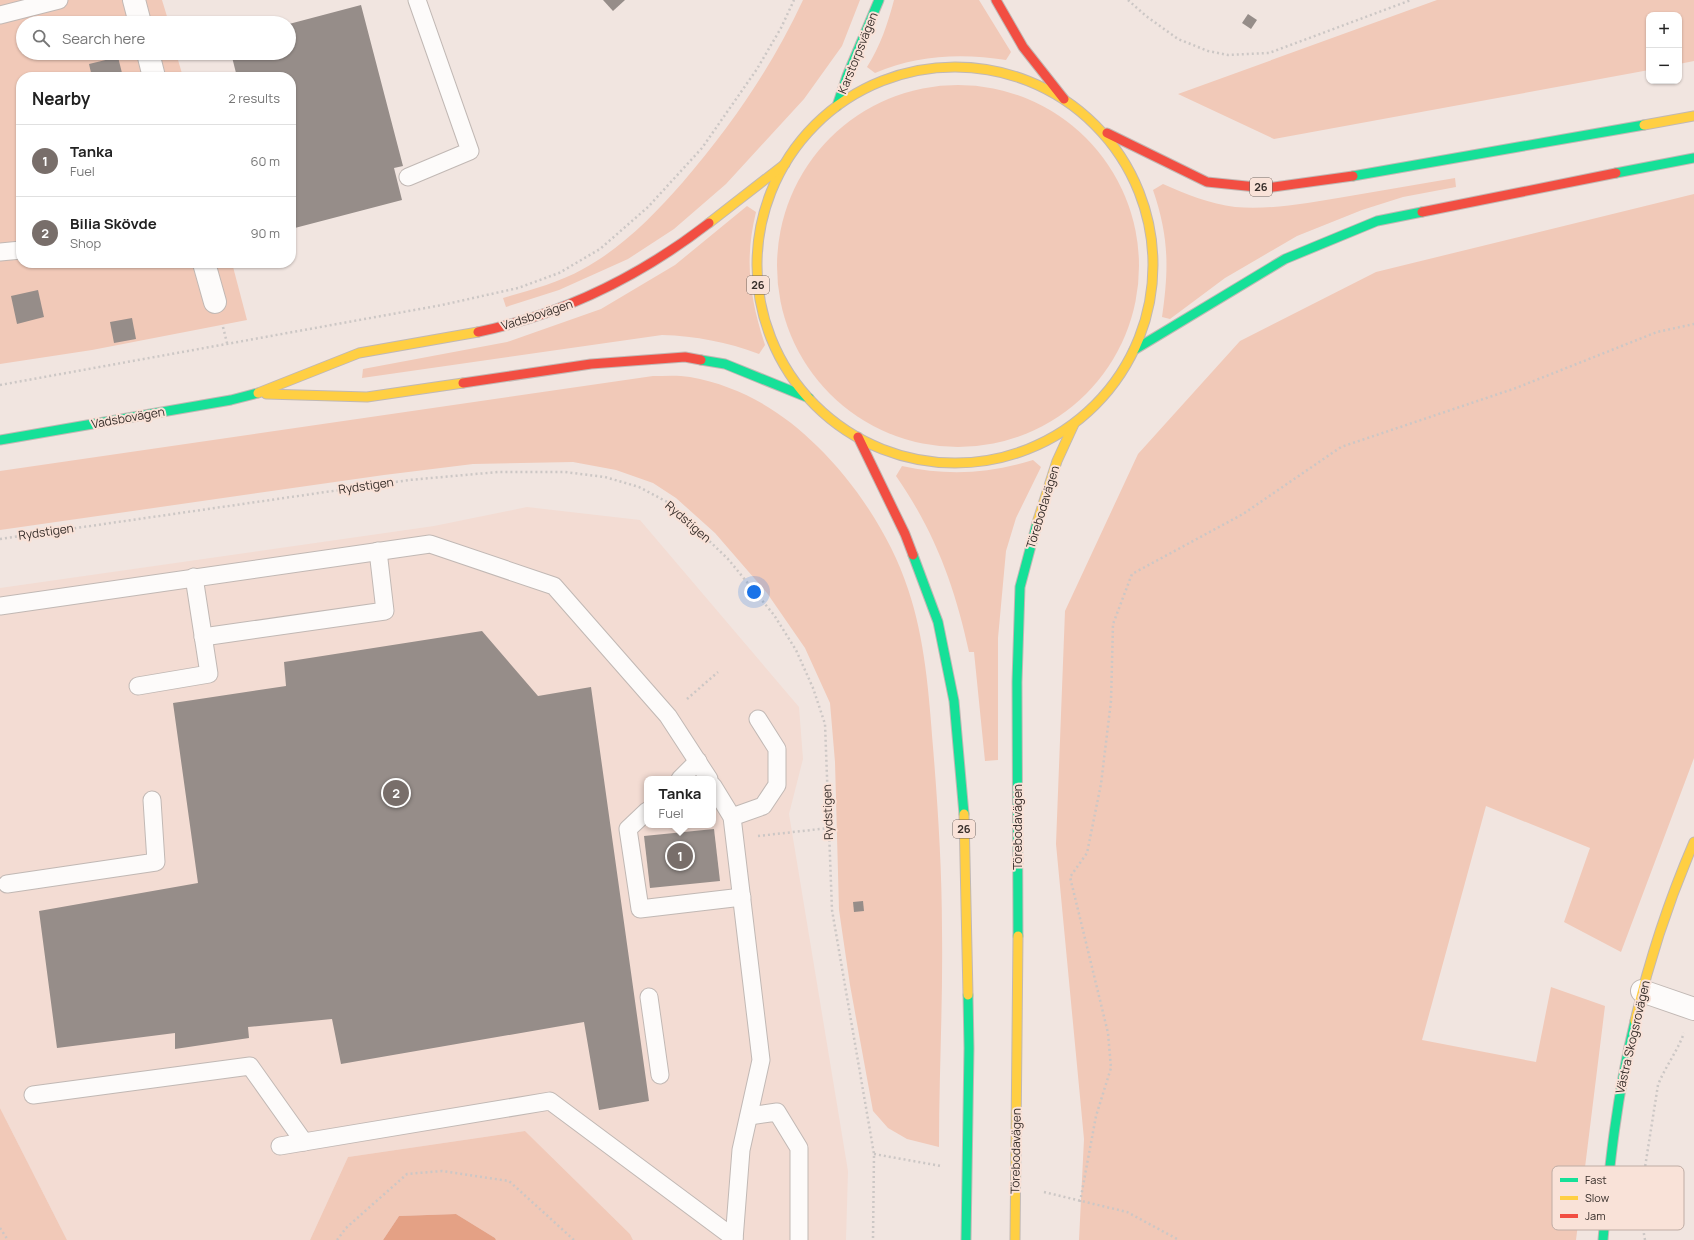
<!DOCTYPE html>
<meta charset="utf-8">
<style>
body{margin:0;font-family:Manrope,sans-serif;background:#f6f6f6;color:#222}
.controls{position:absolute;right:12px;top:12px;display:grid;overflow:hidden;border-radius:8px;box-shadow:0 1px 3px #0004}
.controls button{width:36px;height:36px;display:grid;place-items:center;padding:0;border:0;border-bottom:1px solid #e0e0e0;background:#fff;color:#222;font:20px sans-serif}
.you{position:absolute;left:754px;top:592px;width:14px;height:14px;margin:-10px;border:3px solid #fff;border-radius:50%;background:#1a73e8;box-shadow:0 0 0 6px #1a73e833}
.badge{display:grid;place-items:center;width:26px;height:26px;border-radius:50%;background:#786e6a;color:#fff;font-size:13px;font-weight:700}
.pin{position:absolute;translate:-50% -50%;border:2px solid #fff;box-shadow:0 1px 4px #0006}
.popup{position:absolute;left:644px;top:776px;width:72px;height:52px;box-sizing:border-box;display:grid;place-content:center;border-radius:8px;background:#fff;filter:drop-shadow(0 1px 3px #0005);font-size:13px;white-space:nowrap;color:#767676}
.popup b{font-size:15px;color:#222}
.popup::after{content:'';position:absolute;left:50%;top:100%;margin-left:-8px;border:8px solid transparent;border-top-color:#fff}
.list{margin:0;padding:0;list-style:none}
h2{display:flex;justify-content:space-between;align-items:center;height:52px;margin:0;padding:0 16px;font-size:17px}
h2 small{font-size:13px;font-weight:400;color:#767676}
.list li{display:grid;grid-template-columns:26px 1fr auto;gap:12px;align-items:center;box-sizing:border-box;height:72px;padding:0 16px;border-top:1px solid #e0e0e0}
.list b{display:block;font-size:15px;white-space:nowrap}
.list p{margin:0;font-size:13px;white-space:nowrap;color:#767676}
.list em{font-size:13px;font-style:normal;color:#767676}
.icon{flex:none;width:22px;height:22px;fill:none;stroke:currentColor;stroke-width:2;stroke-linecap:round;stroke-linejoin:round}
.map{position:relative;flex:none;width:1694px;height:1240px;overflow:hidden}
.search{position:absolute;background:#fff;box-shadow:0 1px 3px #0004;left:16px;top:16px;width:280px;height:44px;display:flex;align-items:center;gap:10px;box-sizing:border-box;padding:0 14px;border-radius:22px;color:#767676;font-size:15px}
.panel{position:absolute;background:#fff;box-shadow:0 1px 3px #0004;left:16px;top:72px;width:280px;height:196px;border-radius:16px}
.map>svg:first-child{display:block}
</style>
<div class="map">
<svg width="1694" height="1240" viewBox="0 0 1694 1240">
<rect width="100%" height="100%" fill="#f1e5e0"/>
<!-- built -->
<path fill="#f3dcd3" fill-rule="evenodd" d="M 527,507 L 640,520 L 799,707 L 803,759 L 789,814 L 848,1171 L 846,1240 L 633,1240 L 630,1234 L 525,1131 L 348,1157 L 310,1240 L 67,1240 L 0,1108 L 0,588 L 434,526 ZM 647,779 L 713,779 L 713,825 L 647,825 Z"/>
<!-- green -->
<g fill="#f1c9b8">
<path d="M 0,0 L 162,0 L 169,23 L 23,23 L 23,53 L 176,53 L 183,77 L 21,77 L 21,263 L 232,263 L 247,320 L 92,350 L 0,364 Z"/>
<path d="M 803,0 L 860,0 L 842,46 L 804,99 L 726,184 L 674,229 L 628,259 L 559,290 L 506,307 L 503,298 C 530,290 558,283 583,269 C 622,248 654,215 683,182 C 731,126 772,67 803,0 Z"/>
<path d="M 894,0 L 979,0 L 1011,52 L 1006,60 C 962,53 916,55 875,73 L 867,67 C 880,47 888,23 894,0 Z"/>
<path d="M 1437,0 L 1694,0 L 1694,61 L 1679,64 L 1679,15 L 1649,15 L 1649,70 L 1274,139 L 1178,94 Z"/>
<circle cx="958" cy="266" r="181"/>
<path d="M 1455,178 L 1456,187 L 1403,197 L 1362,210 L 1297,236 L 1225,278 L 1170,319 L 1162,317 C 1169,268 1169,237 1153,190 L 1163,184 C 1186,194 1210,204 1235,207 C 1271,210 1309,203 1344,197 C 1381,191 1418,184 1455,178 Z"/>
<path d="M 1694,194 L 1694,758 L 1621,952 L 1564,922 L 1590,848 L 1486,806 L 1422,1040 L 1536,1062 L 1551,987 L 1605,1006 L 1576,1240 L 1079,1240 L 1084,1139 L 1056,844 L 1065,611 L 1138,454 L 1240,341 L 1376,272 Z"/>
<path d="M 747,206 L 756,212 C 744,261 750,298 765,345 L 759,354 C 727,342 696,336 662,335 L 362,378 L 363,369 L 507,342 L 601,309 L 675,265 Z"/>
<path d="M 653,376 C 665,376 678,375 690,377 C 740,386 782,411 817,446 C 856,484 891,537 908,589 C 925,639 929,695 933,747 C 938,808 942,870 942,931 C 943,1003 939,1075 939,1147 L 907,1139 L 888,1128 L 873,1111 L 850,985 L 839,910 L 835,762 L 830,703 L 805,648 L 767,593 L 715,533 L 676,498 L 653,483 L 616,470 L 573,462 L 473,464 L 384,475 L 0,530 L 0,471 Z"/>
<path d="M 1033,460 L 1041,467 L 1016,518 L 1006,551 L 998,638 L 998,760 L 985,761 L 974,652 L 969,652 C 955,587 935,532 896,476 L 902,466 C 947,476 988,474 1033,460 Z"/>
<path d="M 0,1108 L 67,1240 L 0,1240 Z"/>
<path d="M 525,1131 L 630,1234 L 633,1240 L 496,1240 L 495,1238 L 456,1214 L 399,1216 L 383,1240 L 310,1240 L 348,1157 Z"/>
</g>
<!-- water -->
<path fill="#e4a185" d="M 456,1214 L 495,1238 L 496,1240 L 383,1240 L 399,1216 Z"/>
<!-- building -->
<g fill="#968d89">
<path d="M 603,0 L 625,0 L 613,11 Z"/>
<path d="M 361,5 L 403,166 L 394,168 L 402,200 L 291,229 L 291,77 L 237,77 L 231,53 L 289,53 L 289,24 Z"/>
<path d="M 1248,14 L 1257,20 L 1251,29 L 1242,23 Z"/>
<path d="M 118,57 L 123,77 L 92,77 L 89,64 Z"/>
<path d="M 57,72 L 58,77 L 39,77 L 39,76 Z"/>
<path d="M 38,290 L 44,317 L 17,324 L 11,296 Z"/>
<path d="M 132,318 L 136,339 L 114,343 L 110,322 Z"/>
<path d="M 482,631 L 538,696 L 591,687 L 649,1101 L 599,1110 L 584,1022 L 341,1064 L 332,1019 L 248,1027 L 249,1038 L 175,1049 L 175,1033 L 57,1048 L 39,911 L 198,883 L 173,703 L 286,686 L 284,662 Z"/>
<path d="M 714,829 L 720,881 L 650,888 L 644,836 Z"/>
<path d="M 863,901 L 864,911 L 854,912 L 853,902 Z"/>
</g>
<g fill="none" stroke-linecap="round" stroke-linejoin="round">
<!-- lane casing -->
<g stroke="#c1b8b4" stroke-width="19">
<g id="lane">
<path d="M 0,15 L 59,0"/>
<path d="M 408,177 L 470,151 L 417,0"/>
<path d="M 0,252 L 21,250"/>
<path d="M 0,606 L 430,544 L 554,586 L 668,716 L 709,779"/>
<path d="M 203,637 L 385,611 L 378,551"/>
<path d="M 138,686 L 209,674 L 194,577"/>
<path d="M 680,779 L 698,761"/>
<path d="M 713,786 L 732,817 L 761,1060 L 741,1150 L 734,1240"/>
<path d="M 647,811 L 628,829 L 640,909 L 742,897"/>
<path d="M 732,817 L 763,806 L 777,785 L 777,749 L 758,719"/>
<path d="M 7,884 L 156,862 L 152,800"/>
<path d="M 649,997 L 660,1075"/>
<path d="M 33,1095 L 250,1066 L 304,1142"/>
<path d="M 749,1116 L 777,1112 L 799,1148 L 799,1240"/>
<path d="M 280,1146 L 550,1101 L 734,1238"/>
</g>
</g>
<!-- street casing -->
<g stroke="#c1b8b4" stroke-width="24">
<g id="street">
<path d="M 134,0 L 140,23"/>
<path d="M 148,53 L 154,77"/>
<path d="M 204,263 L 215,302"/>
<path d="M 1642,991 L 1694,1009"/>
</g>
</g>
<!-- fast casing -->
<g stroke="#c1b8b4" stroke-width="11">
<g id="fast">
<path d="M 837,106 L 847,76 L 879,0"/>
<path d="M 1616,173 L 1694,158"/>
<path d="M 1353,176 L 1644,125"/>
<path d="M 1134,350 L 1285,259 L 1377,221 L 1422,212"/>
<path d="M 701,360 L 725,364 L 809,398"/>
<path d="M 0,440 L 231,400 L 258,393"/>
<path d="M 913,555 L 938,622 L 954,701 L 964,814"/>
<path d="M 1018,936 L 1017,682 L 1020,587 L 1037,523"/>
<path d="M 966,1240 L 969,1048 L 968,995"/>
<path d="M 1603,1240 C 1609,1166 1617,1094 1635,1021"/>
</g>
</g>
<!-- slow casing -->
<g stroke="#c1b8b4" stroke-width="11">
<g id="slow">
<circle cx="955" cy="265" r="198"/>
<path d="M 1644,125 L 1694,116"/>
<path d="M 709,223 L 785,164"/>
<path d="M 258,393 L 359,353 L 478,332"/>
<path d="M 266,394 L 367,397 L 463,383"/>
<path d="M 1037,523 L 1057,461 L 1074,424"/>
<path d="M 964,814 L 968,995"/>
<path d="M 1635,1021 C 1649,961 1669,900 1694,842"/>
<path d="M 1015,1240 L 1018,936"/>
</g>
</g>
<!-- jam casing -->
<g stroke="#c1b8b4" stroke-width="11">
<g id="jam">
<path d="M 996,0 L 1023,47 L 1064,99"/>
<path d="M 1107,133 L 1207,182 L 1266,188 L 1353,176"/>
<path d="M 1422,212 L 1616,173"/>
<path d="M 478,332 C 564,314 639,277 709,223"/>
<path d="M 463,383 L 591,364 L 685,357 L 701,360"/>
<path d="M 858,437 L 905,534 L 913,555"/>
</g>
</g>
<!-- path -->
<g stroke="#ccc7c5" stroke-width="2.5" stroke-dasharray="2 3" stroke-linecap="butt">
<path d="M 1128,0 L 1146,16 L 1178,39 L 1208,51 L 1228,55 L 1269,53 L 1411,0"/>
<path d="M 223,327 L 227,343"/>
<path d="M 0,385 L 442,305 L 518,288 L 559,273 L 600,249 L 648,207 L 702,148 L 757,69 L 781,28 L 794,0"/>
<path d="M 0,539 L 409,480 L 498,472 L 565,472 L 605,477 L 639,487 L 671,504 L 728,559 L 774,615 L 796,650 L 813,688 L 825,724 L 832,910 L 874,1154 L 873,1240"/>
<path d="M 687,699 L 718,672"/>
<path d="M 758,836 L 829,828"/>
<path d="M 874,1154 L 941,1166"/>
<path d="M 1044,1192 L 1127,1212 L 1179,1240"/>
<path d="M 1080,1202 L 1096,1116 L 1111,1068 L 1108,1033 L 1070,877 L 1087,853 L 1101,784 L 1111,701 L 1113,624 L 1132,574 L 1243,514 L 1341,447 L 1516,388 L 1657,332 L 1694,324"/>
<path d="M 0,1228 L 8,1240"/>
<path d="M 337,1240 L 346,1228 L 407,1174 L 442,1171 L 509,1181 L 574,1240"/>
<path d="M 1645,1240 L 1639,1205 L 1658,1085 C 1665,1067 1677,1052 1684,1033"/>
</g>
<!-- lane -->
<use href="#lane" stroke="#fdfbfa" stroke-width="17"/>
<!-- street -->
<use href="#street" stroke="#fdfbfa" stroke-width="22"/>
<!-- fast -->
<use href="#fast" stroke="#16e098" stroke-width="9"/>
<!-- slow -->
<use href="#slow" stroke="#ffcf43" stroke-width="9"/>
<!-- jam -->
<use href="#jam" stroke="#f24e42" stroke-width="9"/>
</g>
<g text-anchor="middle" stroke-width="4" stroke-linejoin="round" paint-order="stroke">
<!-- shield labels -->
<g fill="#f9e2d8" stroke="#71645e" stroke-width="1">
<rect x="1250" y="178" width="22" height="18" rx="3"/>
<rect x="747" y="276" width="22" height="18" rx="3"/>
<rect x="953" y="820" width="22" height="18" rx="3"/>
</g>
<g font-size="11" font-weight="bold" fill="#372e2a">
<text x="1261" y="191">26</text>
<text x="758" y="289">26</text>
<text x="964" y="833">26</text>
</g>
<!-- street labels -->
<g font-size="12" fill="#372e2a" stroke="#f9e2d8">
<text transform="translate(858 53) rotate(-68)" y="4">Karstorpsvägen</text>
<text transform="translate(537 315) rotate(-18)" y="4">Vadsbovägen</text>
<text transform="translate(128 418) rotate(-10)" y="4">Vadsbovägen</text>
<text transform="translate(366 486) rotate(-8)" y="4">Rydstigen</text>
<text transform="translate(1043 507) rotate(-73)" y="4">Törebodavägen</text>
<text transform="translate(688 522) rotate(41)" y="4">Rydstigen</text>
<text transform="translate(46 532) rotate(-8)" y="4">Rydstigen</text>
<text transform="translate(828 812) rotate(-92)" y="4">Rydstigen</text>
<text transform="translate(1018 827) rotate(-90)" y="4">Törebodavägen</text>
<text transform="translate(1633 1037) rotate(-77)" y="4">Västra Skogsrovägen</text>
<text transform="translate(1016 1151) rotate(-89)" y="4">Törebodavägen</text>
</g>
</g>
<!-- legend -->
<rect x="1552" y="1166" width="132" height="64" rx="6" fill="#f9e2d8" stroke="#bfaca4" stroke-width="1"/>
<rect x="1560" y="1178" width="18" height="4" fill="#16e098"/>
<rect x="1560" y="1196" width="18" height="4" fill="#ffcf43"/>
<rect x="1560" y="1214" width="18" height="4" fill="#f24e42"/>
<g font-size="11" fill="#372e2a">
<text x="1585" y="1184">Fast</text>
<text x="1585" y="1202">Slow</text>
<text x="1585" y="1220">Jam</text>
</g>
</svg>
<div class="controls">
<button>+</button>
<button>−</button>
</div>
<div class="you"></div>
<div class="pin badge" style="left:680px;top:856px">1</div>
<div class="popup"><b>Tanka</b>Fuel</div>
<div class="pin badge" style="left:396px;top:793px">2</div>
<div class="search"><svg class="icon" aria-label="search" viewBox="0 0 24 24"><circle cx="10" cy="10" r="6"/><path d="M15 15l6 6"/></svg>Search here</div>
<section class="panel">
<h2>Nearby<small>2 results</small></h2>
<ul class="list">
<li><span class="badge">1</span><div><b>Tanka</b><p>Fuel</p></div><em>60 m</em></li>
<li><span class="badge">2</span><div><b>Bilia Skövde</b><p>Shop</p></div><em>90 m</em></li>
</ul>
</section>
</div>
